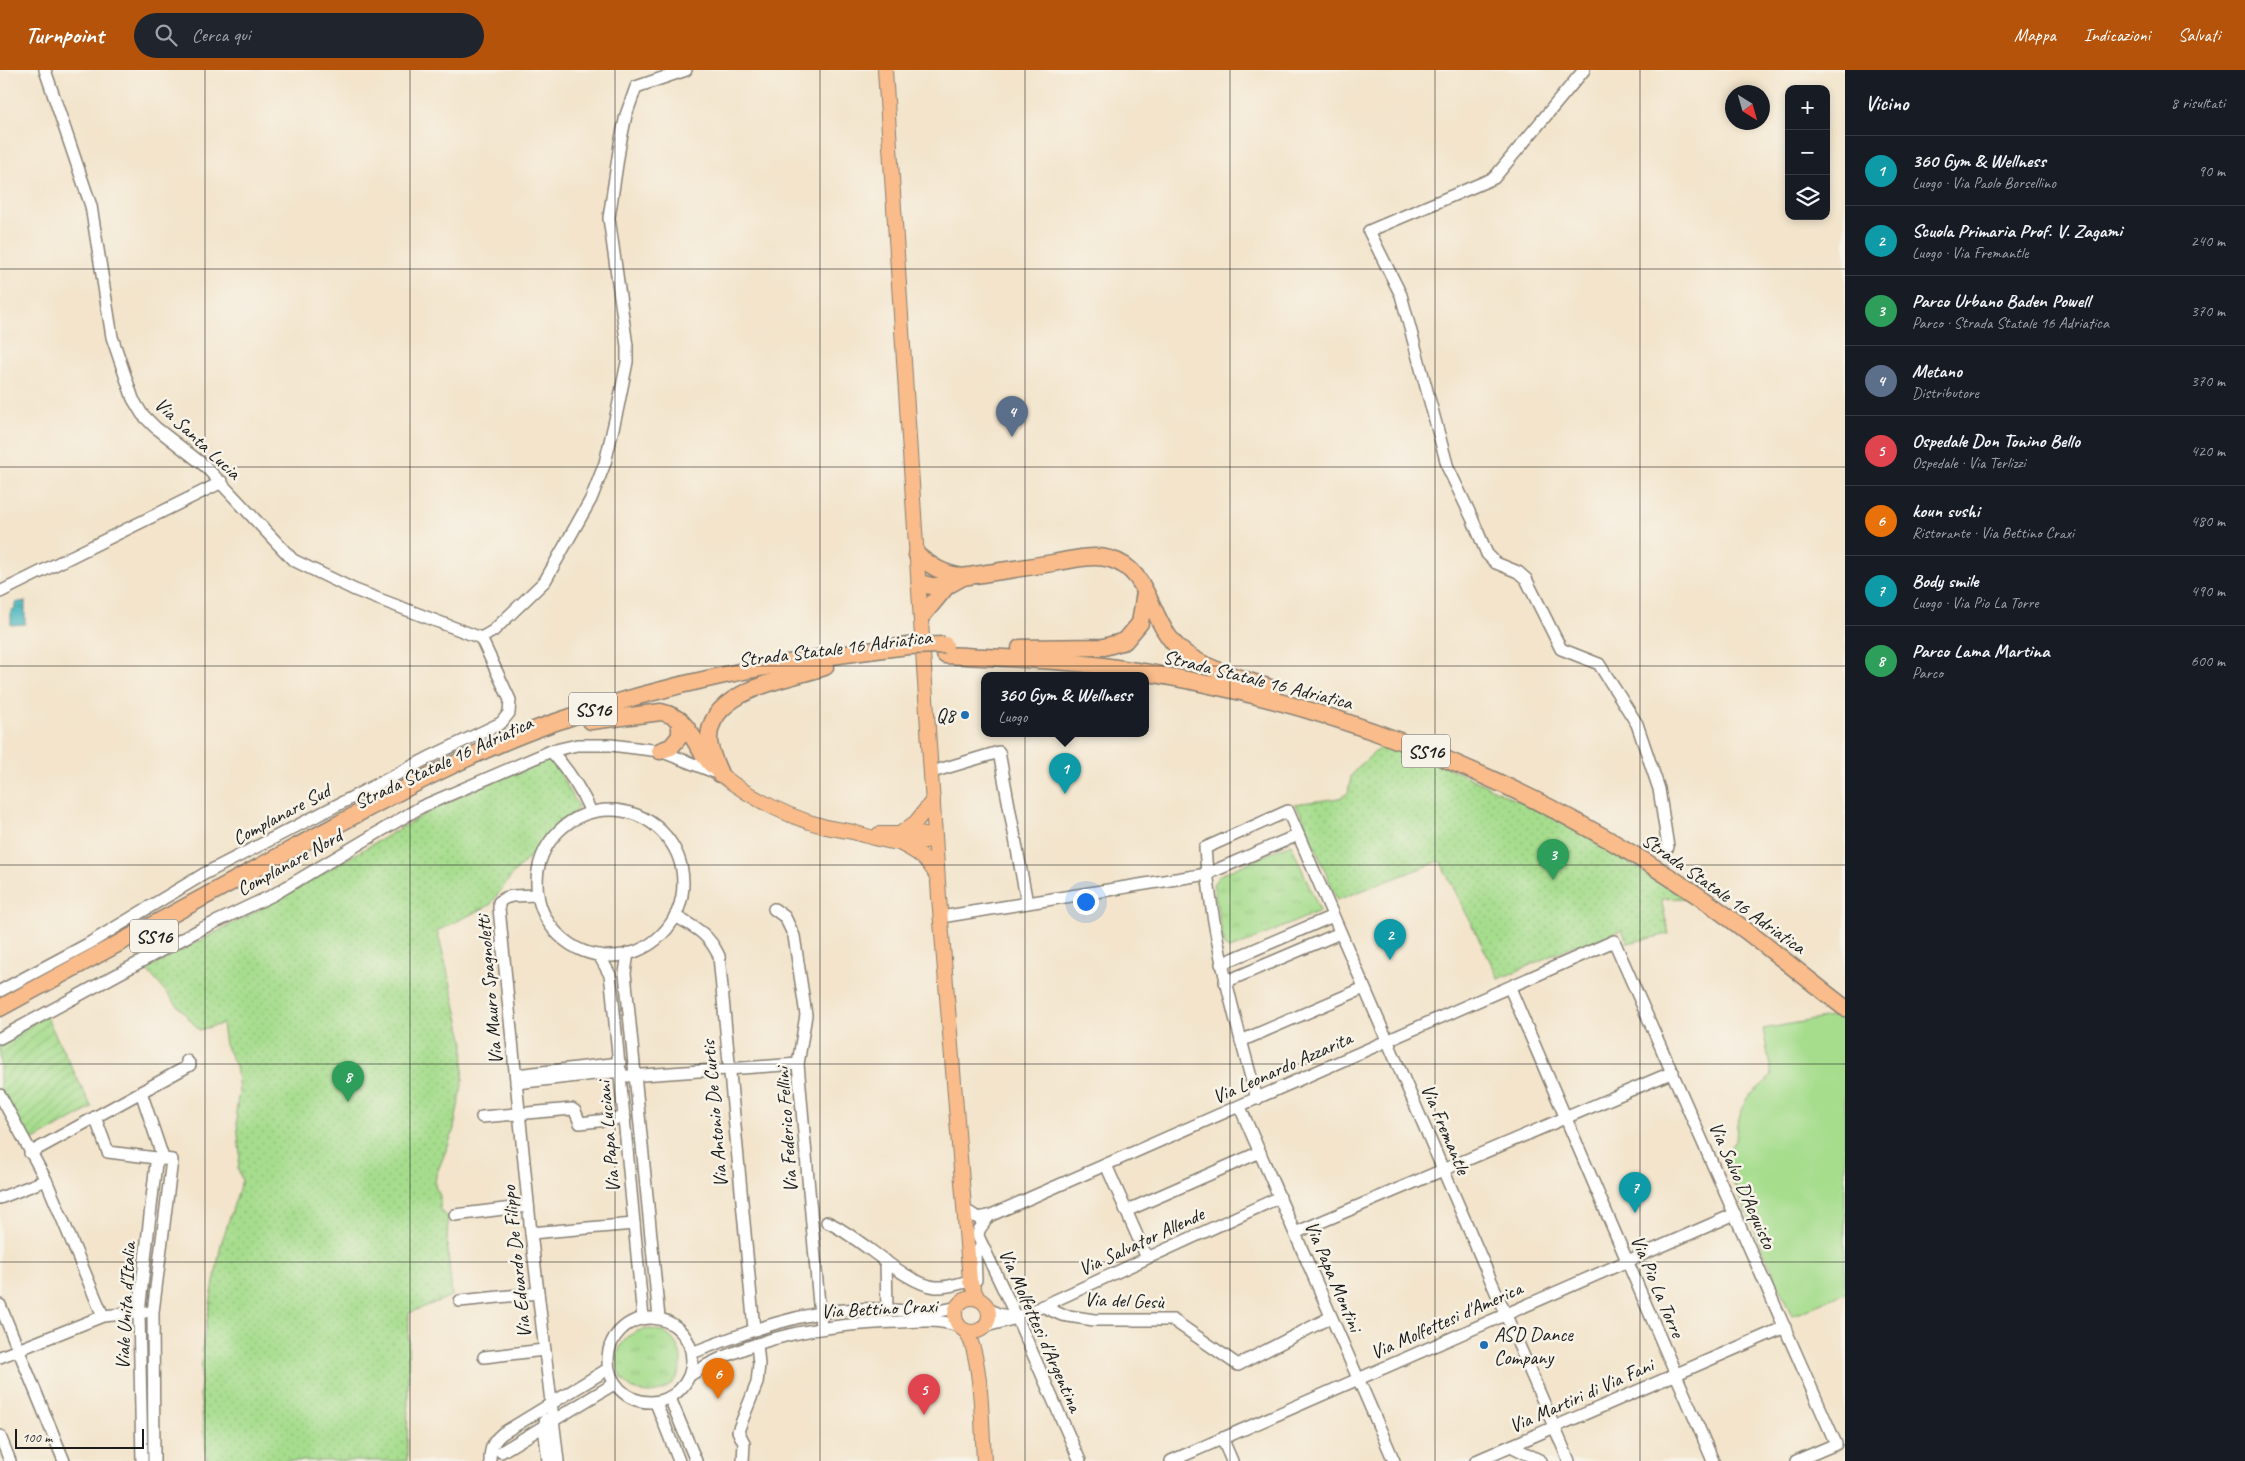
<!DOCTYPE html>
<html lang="it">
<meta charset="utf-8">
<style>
body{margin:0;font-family:Caveat,sans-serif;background:#20242c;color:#f1f3f6}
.controls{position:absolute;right:15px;top:15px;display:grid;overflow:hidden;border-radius:10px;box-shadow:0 2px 8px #0003}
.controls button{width:45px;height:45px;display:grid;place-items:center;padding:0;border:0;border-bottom:1px solid #363941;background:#171b24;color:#f1f3f6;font:25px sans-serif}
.compass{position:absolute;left:1725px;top:15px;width:45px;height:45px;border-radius:50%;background:#171b24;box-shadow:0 2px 8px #0003;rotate:143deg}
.scale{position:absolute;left:15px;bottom:12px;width:129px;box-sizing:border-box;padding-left:5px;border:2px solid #1c1c1c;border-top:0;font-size:14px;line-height:18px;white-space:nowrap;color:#1c1c1c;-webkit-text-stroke:4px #f7f3e8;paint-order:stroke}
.you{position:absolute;left:1085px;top:831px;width:18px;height:18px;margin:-12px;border:4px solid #fff;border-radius:50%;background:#1a73e8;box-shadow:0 0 0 8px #1a73e833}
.badge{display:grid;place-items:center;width:32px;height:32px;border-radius:50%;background:#b45309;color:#fff;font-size:16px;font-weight:700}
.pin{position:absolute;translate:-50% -41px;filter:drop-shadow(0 1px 2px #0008)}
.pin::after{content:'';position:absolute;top:26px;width:18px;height:15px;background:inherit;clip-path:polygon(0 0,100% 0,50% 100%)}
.popup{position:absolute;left:981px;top:602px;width:168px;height:65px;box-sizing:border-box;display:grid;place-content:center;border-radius:10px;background:#171b24;filter:drop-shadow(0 1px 4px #0005);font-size:16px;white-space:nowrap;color:#9ea1a6}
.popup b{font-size:19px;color:#f1f3f6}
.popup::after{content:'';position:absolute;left:50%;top:100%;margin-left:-10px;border:10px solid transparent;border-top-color:#171b24}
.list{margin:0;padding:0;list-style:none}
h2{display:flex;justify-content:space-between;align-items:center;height:65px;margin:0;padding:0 20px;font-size:21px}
h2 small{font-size:16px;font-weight:400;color:#9ea1a6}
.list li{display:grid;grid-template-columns:32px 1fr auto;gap:15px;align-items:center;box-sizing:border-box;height:70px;padding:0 20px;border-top:1px solid #363941}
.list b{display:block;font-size:19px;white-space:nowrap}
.list p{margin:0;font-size:16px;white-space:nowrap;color:#9ea1a6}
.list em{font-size:16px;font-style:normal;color:#9ea1a6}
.icon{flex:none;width:28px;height:28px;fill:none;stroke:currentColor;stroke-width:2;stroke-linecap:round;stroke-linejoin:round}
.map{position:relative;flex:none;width:1845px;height:1391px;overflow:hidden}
header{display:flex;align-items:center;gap:30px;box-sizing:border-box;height:70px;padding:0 25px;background:#b45309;color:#fff}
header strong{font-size:24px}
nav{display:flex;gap:28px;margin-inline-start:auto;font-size:18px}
.search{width:350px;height:45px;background:#20242c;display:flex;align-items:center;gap:12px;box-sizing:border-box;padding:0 18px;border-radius:28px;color:#9ea1a6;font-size:19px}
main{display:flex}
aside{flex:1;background:#171b24}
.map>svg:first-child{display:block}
</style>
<header>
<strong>Turnpoint</strong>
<div class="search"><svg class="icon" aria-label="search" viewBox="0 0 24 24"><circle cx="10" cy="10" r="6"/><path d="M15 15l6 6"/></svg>Cerca qui</div>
<nav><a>Mappa</a><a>Indicazioni</a><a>Salvati</a></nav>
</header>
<main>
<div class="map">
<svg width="1845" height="1391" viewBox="0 0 1845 1391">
<defs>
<pattern id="grass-tufts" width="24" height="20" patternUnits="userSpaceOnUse" patternTransform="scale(1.25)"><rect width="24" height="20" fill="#a6dd8d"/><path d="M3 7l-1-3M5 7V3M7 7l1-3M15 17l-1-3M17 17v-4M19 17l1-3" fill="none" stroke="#8ebd79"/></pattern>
<pattern id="park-dots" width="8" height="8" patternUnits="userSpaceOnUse" patternTransform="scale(1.25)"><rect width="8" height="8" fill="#a6dd8d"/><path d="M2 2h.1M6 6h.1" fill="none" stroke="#8ebd79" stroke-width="1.8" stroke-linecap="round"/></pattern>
<pattern id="garden-furrows" width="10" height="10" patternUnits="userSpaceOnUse" patternTransform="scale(1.25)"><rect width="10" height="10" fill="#a6dd8d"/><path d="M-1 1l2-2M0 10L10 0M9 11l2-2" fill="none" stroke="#8ebd79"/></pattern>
<pattern id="water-ripples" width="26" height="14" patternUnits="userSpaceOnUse" patternTransform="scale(1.25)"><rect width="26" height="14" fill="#46b6bd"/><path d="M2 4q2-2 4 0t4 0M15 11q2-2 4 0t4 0" fill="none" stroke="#3a9399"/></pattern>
</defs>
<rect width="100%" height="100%" fill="#f7f3e8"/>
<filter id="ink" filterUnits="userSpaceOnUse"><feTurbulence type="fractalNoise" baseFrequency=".02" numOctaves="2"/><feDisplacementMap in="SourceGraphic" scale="10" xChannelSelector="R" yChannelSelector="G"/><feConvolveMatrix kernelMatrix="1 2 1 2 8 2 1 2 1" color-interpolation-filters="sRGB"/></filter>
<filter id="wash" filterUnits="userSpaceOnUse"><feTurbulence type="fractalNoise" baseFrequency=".0096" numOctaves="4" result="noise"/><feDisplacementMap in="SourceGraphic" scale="20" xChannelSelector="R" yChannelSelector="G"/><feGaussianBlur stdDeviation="1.12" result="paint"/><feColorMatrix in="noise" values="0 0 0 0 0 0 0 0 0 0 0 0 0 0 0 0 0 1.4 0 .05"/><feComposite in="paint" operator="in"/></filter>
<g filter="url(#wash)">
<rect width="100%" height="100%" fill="#f3e4cb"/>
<!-- grass -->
<g fill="url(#grass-tufts)" stroke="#617c54">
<path d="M 1291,774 L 1320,841 L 1241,875 L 1229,879 L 1224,876 L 1213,814 L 1220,805 Z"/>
<circle cx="649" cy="1291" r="32"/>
</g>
<!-- park -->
<g fill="url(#park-dots)" stroke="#617c54">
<path d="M 1384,674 L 1447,697 L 1573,757 L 1685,828 L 1661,829 L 1669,864 L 1628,873 L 1622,860 L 1578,878 L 1577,874 L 1499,909 L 1440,791 L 1337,830 L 1301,743 L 1294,734 L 1340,728 L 1348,723 L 1351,707 L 1356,699 Z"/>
<path d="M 550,686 L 579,737 L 512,805 L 490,835 L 437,861 L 451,915 L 464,974 L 463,1010 L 453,1063 L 436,1105 L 435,1116 L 440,1126 L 440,1139 L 448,1148 L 447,1173 L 452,1226 L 409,1243 L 407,1391 L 207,1391 L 200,1324 L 203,1272 L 221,1174 L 242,1110 L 238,1100 L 240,1085 L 236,1042 L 239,1021 L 236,996 L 225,975 L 222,954 L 199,960 L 146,899 L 257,841 L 425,744 L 486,713 Z"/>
</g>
<!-- garden -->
<path fill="url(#garden-furrows)" stroke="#617c54" d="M 46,946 L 92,1038 L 27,1074 L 0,1025 L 0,972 Z"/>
<!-- pitch -->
<path fill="#a6dd8d" stroke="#617c54" d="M 1836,946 L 1845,952 L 1845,1223 L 1792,1246 L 1722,1087 L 1736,1071 L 1737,1053 L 1747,1028 L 1772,1006 L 1763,959 Z"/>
<!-- water -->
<path fill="url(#water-ripples)" stroke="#31696c" d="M 25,531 L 25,554 L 11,555 L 11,540 L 15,539 L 15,533 Z"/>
</g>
<g filter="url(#ink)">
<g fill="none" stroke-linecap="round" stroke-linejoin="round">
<!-- minor casing -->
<g stroke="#888074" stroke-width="14">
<g id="minor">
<path d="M 45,0 L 91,136 L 112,267 L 133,329 L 142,344 L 155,357 L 205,396 L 293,490 L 355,520 L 481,568"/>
<path d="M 1584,0 L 1494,108 L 1369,161 L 1401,225 L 1448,398 L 1472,448 L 1487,484 L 1496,493 L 1518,502 L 1526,509 L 1561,579 L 1599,594 L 1637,654 L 1659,719 L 1668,777"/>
<path d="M 0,522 L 222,412"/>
<path d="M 481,568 L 493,561 L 545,511 L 591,429 L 605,393 L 618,337 L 627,292 L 627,276 L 609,148 L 620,74 L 626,45 L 636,17 L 686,0"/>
<path d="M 551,681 C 568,700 581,719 591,742"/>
<path d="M 932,702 L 999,682 L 1027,833"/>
<circle cx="610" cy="813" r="73"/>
<path d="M 538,825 L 512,826 L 505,828 L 499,832 L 499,838 L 531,1163 L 558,1391"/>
<path d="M 774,839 L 785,847 L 794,866 L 806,945 L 798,994 L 821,1257"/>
<path d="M 675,846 C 696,858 708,863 719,886 L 754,1259"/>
<path d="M 941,847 L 1207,804 L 1298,765"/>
<path d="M 628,883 L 625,903 L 659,1248"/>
<path d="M 599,885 L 610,905 L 612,921 L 643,1248"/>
<path d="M 1221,894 L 1333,846"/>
<path d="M 1225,912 L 1340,863"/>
<path d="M 1510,918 L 1713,1391"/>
<path d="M 0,921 L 88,874 L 204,804 L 432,686 L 501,653 L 509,643 L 510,630 L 481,568"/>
<path d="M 0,968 L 201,859 L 273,825 L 421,737 L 551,681 L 577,675 L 611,675 L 660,681 L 719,704"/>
<path d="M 1241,971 L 1364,918"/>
<path d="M 516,1005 L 620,993"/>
<path d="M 628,1006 L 798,994"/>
<path d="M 516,1013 L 621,1001"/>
<path d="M 141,1022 L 190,995 L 187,991"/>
<path d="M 0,1025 L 46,1110 L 103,1246"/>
<path d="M 1257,1029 C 1234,946 1211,864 1205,778 L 1288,741 L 1569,1391"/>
<path d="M 1240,1037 L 1394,1391"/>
<path d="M 95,1047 L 108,1082 L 172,1090 L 153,1242 L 154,1391"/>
<path d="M 482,1047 L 572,1039 L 575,1041 L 580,1053 L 625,1048"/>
<path d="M 30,1083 L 141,1022 L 163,1088"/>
<path d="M 1106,1095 L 1147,1188"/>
<path d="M 0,1128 L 46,1110"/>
<path d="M 965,1140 L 978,1148 L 989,1146 L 1614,871 L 1836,1374 L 1796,1391"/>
<path d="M 1126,1141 L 1260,1082"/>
<path d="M 455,1145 L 528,1136"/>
<path d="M 989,1146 L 979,1160 L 978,1166 L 1017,1248 L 1080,1391"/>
<path d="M 827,1152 C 860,1166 904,1214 936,1217 C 948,1218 960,1213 970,1211"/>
<path d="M 531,1163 L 634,1154"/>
<path d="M 1295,1163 L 1673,1002"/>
<path d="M 886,1191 L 887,1239"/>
<path d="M 976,1210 L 975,1184 L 982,1175"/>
<path d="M 460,1231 L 538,1223"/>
<path d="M 0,1235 L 64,1391"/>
<path d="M 1042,1236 L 1062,1245 L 1094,1250 L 1173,1250 L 1238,1295 L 1331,1247"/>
<path d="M 989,1239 L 998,1244 L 1013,1247"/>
<circle cx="650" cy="1290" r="42"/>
<path d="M 986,1256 L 1017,1248 L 1280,1127"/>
<path d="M 692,1281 L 697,1281 C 749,1261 802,1241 858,1239 C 890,1237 927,1247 957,1237"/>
<path d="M 0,1287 L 103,1246 L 145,1242"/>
<path d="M 484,1287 L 544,1280"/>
<path d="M 690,1305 C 752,1266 826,1254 898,1252 C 918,1251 939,1249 958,1256"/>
<path d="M 670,1328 L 696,1391"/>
<path d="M 656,1333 L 679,1391"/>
<path d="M 546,1349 L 544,1356 L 548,1391"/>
<path d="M 0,1366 L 10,1391"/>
<path d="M 1222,1368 L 1232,1391"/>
<path d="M 1511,1376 L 1541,1391"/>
<path d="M 501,1382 L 614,1314"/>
<path d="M 142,1391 L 139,1242 L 156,1093 L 163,1088"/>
<path d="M 490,1391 C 490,1378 493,1371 503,1363 L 608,1299"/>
<path d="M 743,1391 L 744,1373 L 738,1361 L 757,1313 L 759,1294 L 757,1274"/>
<path d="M 1171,1391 L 1735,1144"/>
<path d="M 1476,1391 L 1785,1257"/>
</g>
</g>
<!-- major casing -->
<g stroke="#888074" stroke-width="16">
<g id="major">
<path d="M 885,0 L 939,827 L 970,1211 L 978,1229"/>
<path d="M 720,704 C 751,728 788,747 826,757 C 835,759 844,760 853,762 C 880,770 908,779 935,768"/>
<path d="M 901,763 L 916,752 L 933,730"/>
<path d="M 879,764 L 921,764 L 930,766"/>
<path d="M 901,774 C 917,782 928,789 936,805"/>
<circle cx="972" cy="1245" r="17"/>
<path d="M 966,1262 C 982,1284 982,1361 984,1391"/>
</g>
</g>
<!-- highway casing -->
<g stroke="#888074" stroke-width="19">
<g id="highway">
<path d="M 917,485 C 932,497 944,504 963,507"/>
<path d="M 920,513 L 931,516 L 947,516"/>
<path d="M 922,546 L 947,516 L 963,507 C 993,502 1023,498 1053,493 C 1070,490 1093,484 1110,489 C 1152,500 1148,553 1182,581 C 1205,600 1245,609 1273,619"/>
<path d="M 1020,578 L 1104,577 L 1125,571 L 1140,553 L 1145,522"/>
<path d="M 945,585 C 998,588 1051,589 1103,596 C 1313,624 1515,703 1691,821 C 1744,856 1794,899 1845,938"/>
<path d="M 591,651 L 661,642 C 691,648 693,676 712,695"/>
<path d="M 660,681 L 671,677 L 680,666 L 680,650"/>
<path d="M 720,704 C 716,694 710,683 709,671 C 707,620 788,609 825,597"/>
<path d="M 0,938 C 97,885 195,832 292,779 C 376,734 460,686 550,654 C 671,611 782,591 908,576"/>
</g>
</g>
<!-- minor -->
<use href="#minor" stroke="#fff" stroke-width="11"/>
<!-- major -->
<use href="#major" stroke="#f9bc8a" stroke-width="14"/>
<!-- highway -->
<use href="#highway" stroke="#f9bc8a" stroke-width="16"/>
<!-- highway-bridge casing -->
<g stroke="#888074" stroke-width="19" stroke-linecap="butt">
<path id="highway-bridge" d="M 908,576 L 945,575"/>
</g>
<!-- highway-bridge -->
<use href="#highway-bridge" stroke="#f9bc8a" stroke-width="16"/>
</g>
</g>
<!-- grid -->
<path fill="none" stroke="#1c1c1c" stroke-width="1" stroke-opacity="0.55" d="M 205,0 L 205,1391M 410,0 L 410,1391M 615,0 L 615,1391M 820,0 L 820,1391M 1025,0 L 1025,1391M 1230,0 L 1230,1391M 1435,0 L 1435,1391M 1640,0 L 1640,1391M 0,199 L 1845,199M 0,397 L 1845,397M 0,596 L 1845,596M 0,795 L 1845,795M 0,994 L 1845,994M 0,1192 L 1845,1192"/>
<!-- markers -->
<g fill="#1f6fb2" stroke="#f7f3e8" stroke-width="2">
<circle cx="965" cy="645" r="5"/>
<circle cx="1484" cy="1275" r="5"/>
</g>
<g text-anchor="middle" stroke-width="5" stroke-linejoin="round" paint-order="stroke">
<!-- shield labels -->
<g fill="#f7f3e8" stroke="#5e5c59" stroke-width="1">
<rect x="569" y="622.5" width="48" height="33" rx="4"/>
<rect x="1402" y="664.5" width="48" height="33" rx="4"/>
<rect x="130" y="849.5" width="48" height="33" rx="4"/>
</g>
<g font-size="19" font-weight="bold" fill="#1c1c1c">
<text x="593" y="646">SS16</text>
<text x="1426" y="688">SS16</text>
<text x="154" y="873">SS16</text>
</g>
<!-- street labels -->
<g font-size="20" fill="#1c1c1c" stroke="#f7f3e8">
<text transform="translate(198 368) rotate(43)" y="7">Via Santa Lucia</text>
<text transform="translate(835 578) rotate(-7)" y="7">Strada Statale 16 Adriatica</text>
<text transform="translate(1258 609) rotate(14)" y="7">Strada Statale 16 Adriatica</text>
<text transform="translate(443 692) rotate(-25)" y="7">Strada Statale 16 Adriatica</text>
<text transform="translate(281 744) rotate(-28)" y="7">Complanare Sud</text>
<text transform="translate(289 792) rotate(-29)" y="7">Complanare Nord</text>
<text transform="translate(1724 823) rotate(35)" y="7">Strada Statale 16 Adriatica</text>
<text transform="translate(489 920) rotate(-95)" y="7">Via Mauro Spagnoletti</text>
<text transform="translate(1282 997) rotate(-24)" y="7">Via Leonardo Azzarita</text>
<text transform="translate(714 1044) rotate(-95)" y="7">Via Antonio De Curtis</text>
<text transform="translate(1446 1059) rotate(67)" y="7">Via Fremantle</text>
<text transform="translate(786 1060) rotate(-94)" y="7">Via Federico Fellini</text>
<text transform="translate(608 1067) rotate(-95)" y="7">Via Papa Luciani</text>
<text transform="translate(1743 1115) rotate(66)" y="7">Via Salvo D'Acquisto</text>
<text transform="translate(1141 1171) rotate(-25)" y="7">Via Salvator Allende</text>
<text transform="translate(516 1192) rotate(-96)" y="7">Via Eduardo De Filippo</text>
<text transform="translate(1334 1206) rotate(67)" y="7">Via Papa Montini</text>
<text transform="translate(1658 1216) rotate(67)" y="7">Via Pio La Torre</text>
<text transform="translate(1124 1230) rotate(2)" y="7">Via del Gesù</text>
<text transform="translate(125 1236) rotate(-87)" y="7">Viale Unita d'Italia</text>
<text transform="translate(879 1238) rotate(-3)" y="7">Via Bettino Craxi</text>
<text transform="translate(1446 1250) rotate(-24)" y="7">Via Molfettesi d'America</text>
<text transform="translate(1041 1260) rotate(66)" y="7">Via Molfettesi d'Argentina</text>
<text transform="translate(1581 1325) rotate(-24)" y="7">Via Martiri di Via Fani</text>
</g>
<!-- poi labels -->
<g font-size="20" fill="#1c1c1c" stroke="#f7f3e8" text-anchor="end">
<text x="955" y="652">Q8</text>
<text x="1494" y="1271" text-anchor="start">ASD Dance<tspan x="1494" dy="23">Company</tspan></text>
</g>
</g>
</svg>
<div class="controls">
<button>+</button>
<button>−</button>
<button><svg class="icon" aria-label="layers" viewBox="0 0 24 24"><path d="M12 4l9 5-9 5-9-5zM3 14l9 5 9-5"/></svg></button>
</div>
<svg class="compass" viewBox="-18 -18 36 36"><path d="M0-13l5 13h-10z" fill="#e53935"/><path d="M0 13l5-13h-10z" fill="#9ea1a6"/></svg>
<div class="scale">100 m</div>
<div class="you"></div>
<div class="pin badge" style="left:1065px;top:724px;background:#0f9aa8">1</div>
<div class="popup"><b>360 Gym &amp; Wellness</b>Luogo</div>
<div class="pin badge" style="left:1390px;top:890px;background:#0f9aa8">2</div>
<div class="pin badge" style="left:1553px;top:810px;background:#2e9e5b">3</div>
<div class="pin badge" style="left:1012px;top:367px;background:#5c6f8a">4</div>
<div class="pin badge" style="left:924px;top:1345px;background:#e0444e">5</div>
<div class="pin badge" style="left:718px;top:1329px;background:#e8710a">6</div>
<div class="pin badge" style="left:1635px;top:1143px;background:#0f9aa8">7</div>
<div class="pin badge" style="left:348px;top:1032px;background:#2e9e5b">8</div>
</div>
<aside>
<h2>Vicino<small>8 risultati</small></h2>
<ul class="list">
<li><span class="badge" style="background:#0f9aa8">1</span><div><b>360 Gym &amp; Wellness</b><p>Luogo · Via Paolo Borsellino</p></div><em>90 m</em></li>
<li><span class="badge" style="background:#0f9aa8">2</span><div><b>Scuola Primaria Prof. V. Zagami</b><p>Luogo · Via Fremantle</p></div><em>240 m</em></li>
<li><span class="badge" style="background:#2e9e5b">3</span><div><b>Parco Urbano Baden Powell</b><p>Parco · Strada Statale 16 Adriatica</p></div><em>370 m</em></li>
<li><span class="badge" style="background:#5c6f8a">4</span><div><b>Metano</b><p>Distributore</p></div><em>370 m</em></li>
<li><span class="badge" style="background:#e0444e">5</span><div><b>Ospedale Don Tonino Bello</b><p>Ospedale · Via Terlizzi</p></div><em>420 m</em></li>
<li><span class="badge" style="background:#e8710a">6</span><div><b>koun sushi</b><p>Ristorante · Via Bettino Craxi</p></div><em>480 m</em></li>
<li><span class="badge" style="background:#0f9aa8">7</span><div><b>Body smile</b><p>Luogo · Via Pio La Torre</p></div><em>490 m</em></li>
<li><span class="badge" style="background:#2e9e5b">8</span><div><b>Parco Lama Martina</b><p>Parco</p></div><em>600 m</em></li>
</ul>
</aside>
</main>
